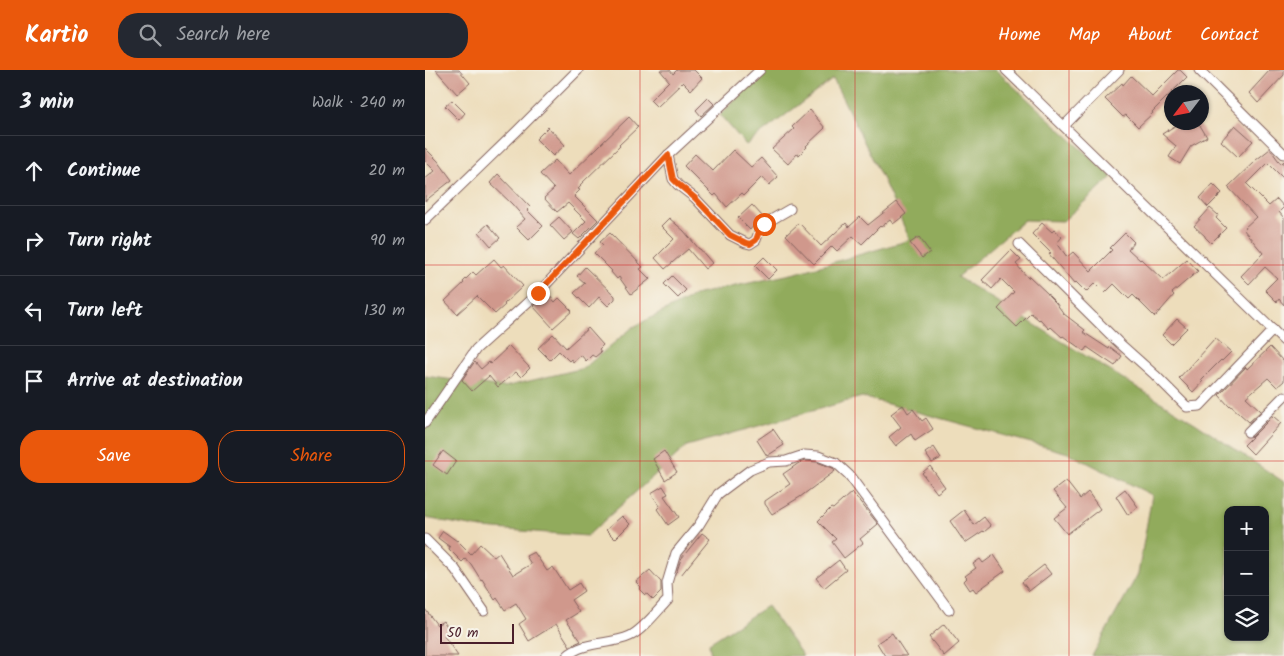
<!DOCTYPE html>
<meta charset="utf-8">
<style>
body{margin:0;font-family:Kalam,sans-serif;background:#242831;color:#f1f3f6}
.controls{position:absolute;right:15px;bottom:15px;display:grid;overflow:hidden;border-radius:10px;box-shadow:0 1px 4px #0004}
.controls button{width:45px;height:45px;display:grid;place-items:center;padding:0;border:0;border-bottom:1px solid #363941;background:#171b24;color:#f1f3f6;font:25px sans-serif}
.compass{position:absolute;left:739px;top:15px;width:45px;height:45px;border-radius:50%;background:#171b24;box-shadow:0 1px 4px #0004;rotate:238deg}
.scale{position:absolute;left:15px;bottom:12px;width:74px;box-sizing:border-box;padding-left:5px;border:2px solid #4a1f2b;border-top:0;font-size:14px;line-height:18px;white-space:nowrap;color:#4a1f2b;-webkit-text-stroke:4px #f7f3e8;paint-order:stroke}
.stop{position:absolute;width:15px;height:15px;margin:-11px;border:4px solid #ea580c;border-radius:50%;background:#fff}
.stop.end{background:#ea580c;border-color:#fff;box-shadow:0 1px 5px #0008}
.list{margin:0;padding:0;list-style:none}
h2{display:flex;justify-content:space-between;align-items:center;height:65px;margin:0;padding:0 20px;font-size:21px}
h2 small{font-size:16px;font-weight:400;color:#9ea1a6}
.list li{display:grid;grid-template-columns:32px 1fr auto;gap:15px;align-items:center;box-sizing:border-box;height:70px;padding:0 20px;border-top:1px solid #363941}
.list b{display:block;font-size:19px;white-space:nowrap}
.list em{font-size:16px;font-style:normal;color:#9ea1a6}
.actions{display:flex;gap:10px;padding:15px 20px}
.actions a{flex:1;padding:11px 0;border:1px solid #ea580c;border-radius:20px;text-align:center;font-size:18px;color:#ea580c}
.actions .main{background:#ea580c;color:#fff}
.icon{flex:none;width:28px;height:28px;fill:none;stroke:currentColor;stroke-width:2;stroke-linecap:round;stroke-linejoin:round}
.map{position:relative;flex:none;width:859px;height:586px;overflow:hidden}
header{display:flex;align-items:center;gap:30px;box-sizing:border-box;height:70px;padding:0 25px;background:#ea580c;color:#fff}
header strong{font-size:24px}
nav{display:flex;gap:28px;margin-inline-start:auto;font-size:18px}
.search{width:350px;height:45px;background:#242831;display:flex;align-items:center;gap:12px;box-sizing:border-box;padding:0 18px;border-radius:20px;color:#9ea1a6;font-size:19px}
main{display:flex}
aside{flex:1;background:#171b24}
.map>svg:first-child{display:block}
</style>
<header>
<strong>Kartio</strong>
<div class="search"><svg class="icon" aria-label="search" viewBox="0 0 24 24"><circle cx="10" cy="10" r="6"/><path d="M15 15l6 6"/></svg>Search here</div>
<nav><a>Home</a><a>Map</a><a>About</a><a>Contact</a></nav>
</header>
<main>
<aside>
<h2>3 min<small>Walk · 240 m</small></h2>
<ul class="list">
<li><svg class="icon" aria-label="ahead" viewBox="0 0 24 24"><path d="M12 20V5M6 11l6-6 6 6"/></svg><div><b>Continue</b></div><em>20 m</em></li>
<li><svg class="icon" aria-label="right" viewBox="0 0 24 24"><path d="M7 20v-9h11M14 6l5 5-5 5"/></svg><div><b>Turn right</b></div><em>90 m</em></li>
<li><svg class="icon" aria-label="left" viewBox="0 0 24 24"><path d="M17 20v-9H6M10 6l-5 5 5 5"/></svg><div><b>Turn left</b></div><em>130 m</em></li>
<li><svg class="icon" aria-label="arrive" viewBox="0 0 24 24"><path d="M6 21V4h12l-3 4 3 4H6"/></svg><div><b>Arrive at destination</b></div></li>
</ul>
<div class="actions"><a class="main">Save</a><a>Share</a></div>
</aside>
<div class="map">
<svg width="859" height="586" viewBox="0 0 859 586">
<rect width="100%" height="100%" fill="#f7f3e8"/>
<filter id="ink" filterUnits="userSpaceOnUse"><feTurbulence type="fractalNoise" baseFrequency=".02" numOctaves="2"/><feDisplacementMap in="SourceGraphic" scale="10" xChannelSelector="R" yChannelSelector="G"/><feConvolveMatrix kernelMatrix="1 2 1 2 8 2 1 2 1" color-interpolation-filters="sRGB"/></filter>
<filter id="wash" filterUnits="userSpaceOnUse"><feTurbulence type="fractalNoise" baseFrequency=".0096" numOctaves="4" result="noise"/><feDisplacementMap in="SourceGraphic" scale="20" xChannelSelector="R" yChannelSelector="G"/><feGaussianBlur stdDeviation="1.12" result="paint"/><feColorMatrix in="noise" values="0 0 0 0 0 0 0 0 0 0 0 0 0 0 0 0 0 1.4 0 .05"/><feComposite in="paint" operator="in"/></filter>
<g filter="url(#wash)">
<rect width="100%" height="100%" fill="#edddbb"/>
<!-- forest -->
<g fill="#91ab5c" stroke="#6e6544" fill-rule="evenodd">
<path d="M 341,0 L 571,0 L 687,107 L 638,151 L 599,150 L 532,207 L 770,353 L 859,412 L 859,586 L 667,586 L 713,504 L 727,425 L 643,383 L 437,327 L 262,376 L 162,466 L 57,458 L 0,448 L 0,306 L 79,317 L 159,298 L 208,257 L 273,224 L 371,203 L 485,170 L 459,112 L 408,9 L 321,75 L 295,45 ZM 803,440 L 840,440 L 840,567 L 803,567 Z"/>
<path d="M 342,536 L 378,586 L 286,586 L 284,573 Z"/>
</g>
<g id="blocks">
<!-- building -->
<g fill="#d0988c">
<path d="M 11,0 L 34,0 L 45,13 L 32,24 Z"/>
<path d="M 235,0 L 245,0 L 248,4 L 252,0 L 269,0 L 277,8 L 266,20 L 258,12 L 232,37 L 225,30 L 244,11 Z"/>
<path d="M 753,0 L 755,0 L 762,7 L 727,42 L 728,43 L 713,57 L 701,45 L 698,47 L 680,29 L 697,13 L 698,15 L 706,6 L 727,26 Z"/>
<path d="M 845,0 L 859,0 L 859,5 L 833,33 L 824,23 Z"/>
<path d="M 283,28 L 289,34 L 276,46 L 271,40 Z"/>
<path d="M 27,30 L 40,43 L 34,50 L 20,36 Z"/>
<path d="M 385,40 L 400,58 L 381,76 L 382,77 L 374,85 L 372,84 L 363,94 L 347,79 L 369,59 L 367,57 Z"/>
<path d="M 204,47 L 213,57 L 194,75 L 195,76 L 155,115 L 156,116 L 153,119 L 155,120 L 149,126 L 173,150 L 154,169 L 148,164 L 161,151 L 143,133 L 132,142 L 119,128 L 129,119 L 115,104 L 130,90 L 144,105 Z"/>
<path d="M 756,52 L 773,52 L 782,67 L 766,76 L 755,94 L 744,87 L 751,76 L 737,64 Z"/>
<path d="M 810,55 L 828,71 L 813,87 L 796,71 Z"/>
<path d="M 123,57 L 140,75 L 128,86 L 111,69 Z"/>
<path d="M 0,78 L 13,91 L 27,110 L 0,131 L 0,109 L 10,101 L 0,91 Z"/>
<path d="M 845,79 L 856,94 L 859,91 L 859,109 L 843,93 L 822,114 L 844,136 L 852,129 L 859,137 L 854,142 L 859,148 L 859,235 L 854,229 L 852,232 L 840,220 L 852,208 L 840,197 L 824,214 L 816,206 L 838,183 L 818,159 L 831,147 L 803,117 L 831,90 Z"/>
<path d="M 308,80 L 326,97 L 336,88 L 353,107 L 344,115 L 337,107 L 319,125 L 317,123 L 302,137 L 291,124 L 289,126 L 259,96 L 270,84 L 288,101 Z"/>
<path d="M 73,104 L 105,137 L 102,140 L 118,156 L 104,170 L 91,157 L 100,149 L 87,134 L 65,113 Z"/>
<path d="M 788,114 L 797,123 L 783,137 L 775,128 Z"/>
<path d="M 472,132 L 481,144 L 468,154 L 465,150 L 456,157 L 455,156 L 437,174 L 428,166 L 412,181 L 407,176 L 389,194 L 361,165 L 374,153 L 396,176 L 421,153 L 424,157 L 435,147 L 443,155 Z"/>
<path d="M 327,135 L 338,147 L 332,151 L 325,160 L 313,148 Z"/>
<path d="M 785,138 L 793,145 L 791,148 L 801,158 L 786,173 L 780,167 L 780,166 L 769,156 Z"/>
<path d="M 134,147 L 148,162 L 139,170 L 125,155 Z"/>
<path d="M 244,148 L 259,161 L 274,179 L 275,179 L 287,193 L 280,199 L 263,179 L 240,199 L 230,188 L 249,169 L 236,156 Z"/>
<path d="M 617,153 L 627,162 L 629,160 L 637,167 L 632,173 L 642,187 L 648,182 L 666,201 L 687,180 L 685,178 L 700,163 L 709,172 L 703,179 L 715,190 L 716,189 L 738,210 L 762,189 L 773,201 L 747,223 L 749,225 L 730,247 L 708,225 L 704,229 L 689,214 L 680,223 L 670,213 L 661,222 L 651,212 L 649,214 L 624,184 L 626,183 L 607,164 Z"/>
<path d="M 63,154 L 75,168 L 66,176 L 54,162 Z"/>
<path d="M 185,163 L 218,197 L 215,199 L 225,209 L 206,224 L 194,207 L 192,209 L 186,202 L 187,201 L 169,183 L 178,175 L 175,172 Z"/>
<path d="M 494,167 L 505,182 L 497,188 L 485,173 Z"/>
<path d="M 586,180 L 596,190 L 591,194 L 603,208 L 604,206 L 623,224 L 623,225 L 631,233 L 639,244 L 660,260 L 658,262 L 684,279 L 685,277 L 697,286 L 690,296 L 662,277 L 659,281 L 638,266 L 637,267 L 626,257 L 624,259 L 615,249 L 614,250 L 606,243 L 592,257 L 573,239 L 589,222 L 576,209 L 567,219 L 557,210 Z"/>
<path d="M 339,187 L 352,200 L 343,209 L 330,196 Z"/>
<path d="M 69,189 L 76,197 L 79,195 L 98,216 L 79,234 L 80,235 L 70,244 L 52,226 L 32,244 L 20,231 L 39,213 L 38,212 L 48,202 L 51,205 Z"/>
<path d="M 160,197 L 190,226 L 190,229 L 183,236 L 174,227 L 164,238 L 149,223 L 160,213 L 152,206 Z"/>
<path d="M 247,206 L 261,220 L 253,228 L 239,214 Z"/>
<path d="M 122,223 L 130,232 L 134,228 L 147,241 L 128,258 L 108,236 Z"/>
<path d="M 752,249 L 762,258 L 746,274 L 737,265 Z"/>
<path d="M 163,258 L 178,275 L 174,279 L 176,282 L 170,287 L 167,285 L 161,291 L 156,285 L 148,292 L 146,289 L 144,291 L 134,281 L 125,290 L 113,278 L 128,264 L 141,278 Z"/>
<path d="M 790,268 L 806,282 L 797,291 L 796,290 L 776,310 L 778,311 L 768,322 L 754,308 Z"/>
<path d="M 84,276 L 105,298 L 96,307 L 91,302 L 73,317 L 64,306 L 47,321 L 37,310 L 48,294 L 50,292 L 56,299 L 64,292 L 65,294 Z"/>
<path d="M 845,277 L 859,292 L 859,311 L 852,317 L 843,308 L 821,327 L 836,341 L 824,352 L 805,335 L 804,336 L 794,325 L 821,297 L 822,299 Z"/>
<path d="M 478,335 L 483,343 L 488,339 L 497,351 L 501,348 L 508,359 L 490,371 L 486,364 L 471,376 L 464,367 L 476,357 L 466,344 Z"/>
<path d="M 848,346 L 856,353 L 828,384 L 819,375 Z"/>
<path d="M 348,359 L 359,375 L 342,386 L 332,370 Z"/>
<path d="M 509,377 L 516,388 L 507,393 L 500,383 Z"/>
<path d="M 18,381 L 31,391 L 22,405 L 8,395 Z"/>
<path d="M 239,381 L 252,402 L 240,410 L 228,389 Z"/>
<path d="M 380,391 L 392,392 L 408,398 L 410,401 L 375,427 L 347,444 L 340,434 L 340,431 L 365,414 L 358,404 L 374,393 Z"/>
<path d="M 505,396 L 520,417 L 512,423 L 497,403 Z"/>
<path d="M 641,411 L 655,429 L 663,422 L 675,439 L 642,464 L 629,448 L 642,438 L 628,421 Z"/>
<path d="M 238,416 L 243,424 L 239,426 L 254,447 L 243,455 L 232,439 L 235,436 L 226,423 Z"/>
<path d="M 700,419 L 713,437 L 703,445 L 691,426 Z"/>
<path d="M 427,422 L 453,454 L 435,469 L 438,473 L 419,488 L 407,472 L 411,469 L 393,451 L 406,438 L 408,439 Z"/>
<path d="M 539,440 L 549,455 L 559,447 L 566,456 L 559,462 L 558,461 L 540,473 L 525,451 Z"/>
<path d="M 197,446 L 205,454 L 190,469 L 181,460 Z"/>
<path d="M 18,461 L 32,471 L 32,470 L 46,484 L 55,474 L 69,487 L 74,483 L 88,505 L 106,494 L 101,486 L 109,482 L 122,501 L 128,497 L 143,520 L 154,513 L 159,521 L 146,530 L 154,542 L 141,550 L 156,571 L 145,576 L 131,554 L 104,571 L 94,554 L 101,549 L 91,533 L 80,540 L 72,528 L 70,530 L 57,509 L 56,510 L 46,494 L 40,489 L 37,492 L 24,479 L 25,477 L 13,468 Z"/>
<path d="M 277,463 L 285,469 L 256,505 L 252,501 L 256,489 Z"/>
<path d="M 569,485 L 580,501 L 551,522 L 548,518 L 545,520 L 539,511 L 542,508 L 540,506 L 551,498 L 548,494 L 555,489 L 558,493 Z"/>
<path d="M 414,490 L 421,500 L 399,518 L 391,508 Z"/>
<path d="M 619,495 L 626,504 L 604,521 L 597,512 Z"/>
<path d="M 225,500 L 236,512 L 236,522 L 228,530 L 222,524 L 220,525 L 214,519 L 216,517 L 211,512 Z"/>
<path d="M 0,539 L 12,555 L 18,551 L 26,561 L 19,566 L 33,586 L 0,586 Z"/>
<path d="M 519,554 L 534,573 L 519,586 L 504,567 Z"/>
<path d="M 467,563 L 482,586 L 460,586 L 452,573 Z"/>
</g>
</g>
</g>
<g filter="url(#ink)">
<use href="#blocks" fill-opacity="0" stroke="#83625d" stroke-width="1"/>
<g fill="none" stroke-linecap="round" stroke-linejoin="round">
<!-- street casing -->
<g stroke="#83625d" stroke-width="11">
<g id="street">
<path d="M 581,0 L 859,271"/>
<path d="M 774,0 L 859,84"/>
<path d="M 639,56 L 694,0"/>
<path d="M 243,85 L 248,109 L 253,115 L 270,128 L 305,165 L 321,173 L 325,174 L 331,170 L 336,156 L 339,154 L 365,139"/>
<path d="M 0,150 L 92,61 L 153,0"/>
<path d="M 594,174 L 692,271 L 730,305 L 762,337 L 775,336 L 848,260"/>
<path d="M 0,353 L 51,279 L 113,223 L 243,85 L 335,0"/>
<path d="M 823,362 L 859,326"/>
<path d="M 0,469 L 30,499 L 59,541"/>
<path d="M 142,586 C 159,571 185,575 205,566 C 218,560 233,540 243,530 L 242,513 L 251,483 L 274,455 L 293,424 L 325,400 L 344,392 L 361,391 L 379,385 L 393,386 L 411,393 L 424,405 L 524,540"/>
</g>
</g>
<!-- street -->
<use href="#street" stroke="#fff" stroke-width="9"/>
</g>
</g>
<g fill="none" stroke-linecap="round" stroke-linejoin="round" filter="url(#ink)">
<!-- route -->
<path stroke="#ea580c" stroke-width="6" d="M 113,223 L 243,85 L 248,109 L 253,114 L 270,128 L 305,165 L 321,173 L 325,174 L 331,170 L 336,156 L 339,154"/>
</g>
<!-- grid -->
<path fill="none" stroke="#d62828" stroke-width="1" stroke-opacity="0.55" d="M 215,0 L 215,586M 430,0 L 430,586M 644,0 L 644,586M 0,195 L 859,195M 0,391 L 859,391"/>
</svg>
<div class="controls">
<button>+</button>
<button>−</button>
<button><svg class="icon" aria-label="layers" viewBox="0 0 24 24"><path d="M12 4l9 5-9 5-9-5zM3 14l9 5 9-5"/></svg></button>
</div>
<svg class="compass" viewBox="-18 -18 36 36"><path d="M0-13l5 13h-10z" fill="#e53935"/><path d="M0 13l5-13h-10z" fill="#9ea1a6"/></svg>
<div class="scale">50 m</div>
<div class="stop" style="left:339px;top:154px"></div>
<div class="stop end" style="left:113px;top:223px"></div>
</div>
</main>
